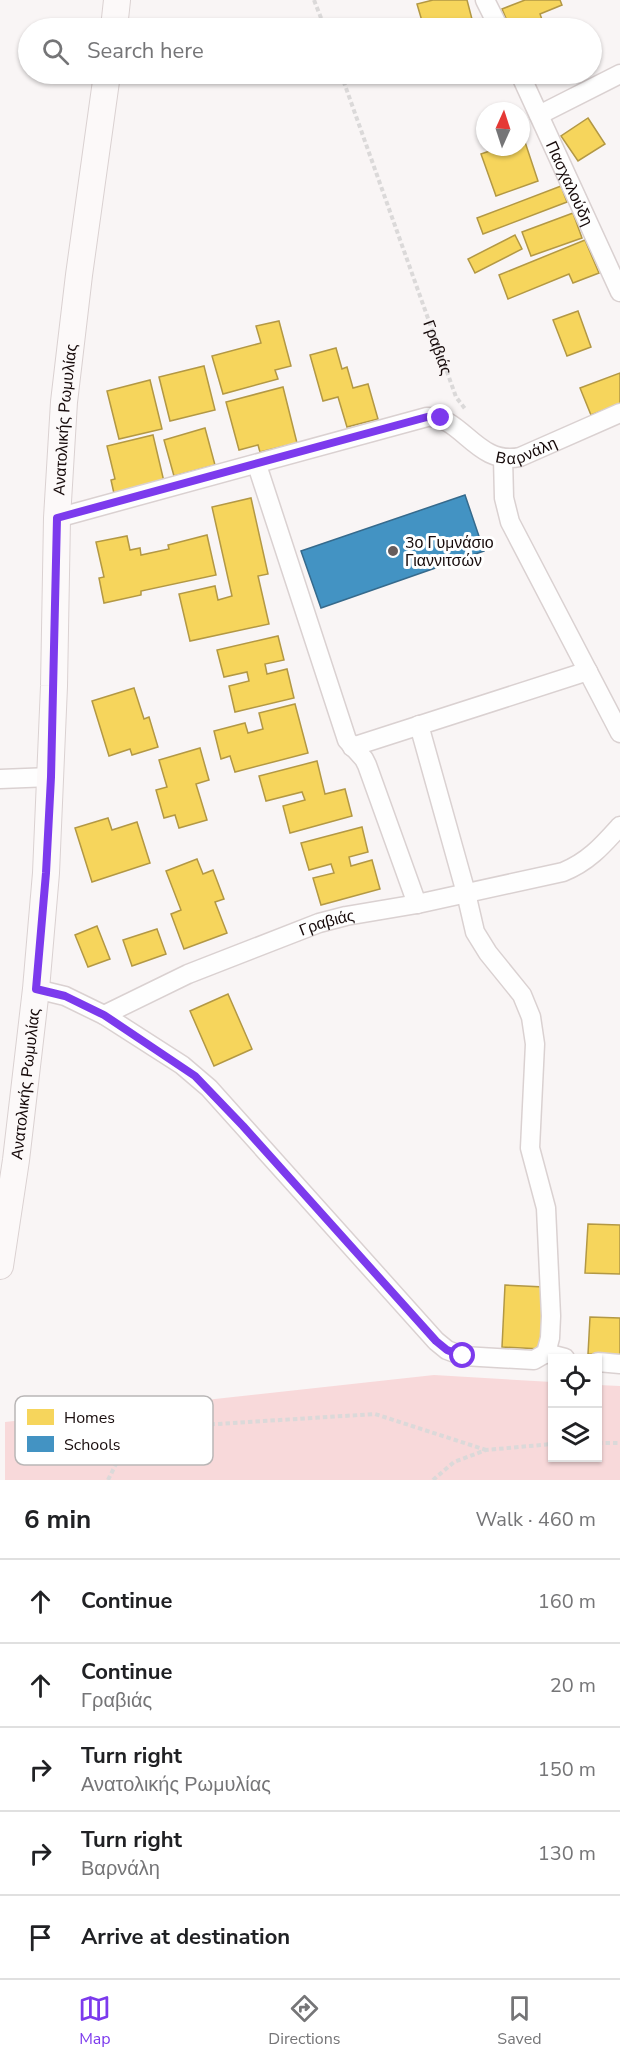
<!DOCTYPE html>
<meta charset="utf-8">
<style>
body{margin:0;font-family:"Nunito Sans",sans-serif;background:#f6f6f6;color:#202124}
.controls{position:absolute;right:18px;bottom:18px;display:grid;overflow:hidden;border-radius:0px;box-shadow:0 2px 4px #0004}
.controls button{width:54px;height:54px;display:grid;place-items:center;padding:0;border:0;border-bottom:2px solid #e0e0e0;background:#fff;color:#202124;font:30px sans-serif}
.compass{position:absolute;left:476px;top:102px;width:54px;height:54px;border-radius:50%;background:#fff;box-shadow:0 2px 4px #0004;rotate:3deg}
.stop{position:absolute;width:18px;height:18px;margin:-14px;border:4px solid #7c3aed;border-radius:50%;background:#fff}
.stop.end{background:#7c3aed;border-color:#fff;box-shadow:0 2px 6px #0008}
.list{margin:0;padding:0;list-style:none}
h2{display:flex;justify-content:space-between;align-items:center;height:78px;margin:0;padding:0 24px;font-size:26px}
h2 small{font-size:20px;font-weight:400;color:#757577}
.list li{display:grid;grid-template-columns:39px 1fr auto;gap:18px;align-items:center;box-sizing:border-box;height:84px;padding:0 24px;border-top:2px solid #e0e0e0}
.list b{display:block;font-size:22px;white-space:nowrap}
.list p{margin:0;font-size:20px;white-space:nowrap;color:#757577}
.list em{font-size:20px;font-style:normal;color:#757577}
.icon{flex:none;width:33px;height:33px;fill:none;stroke:currentColor;stroke-width:2;stroke-linecap:round;stroke-linejoin:round}
.map{position:relative;flex:none;width:620px;height:1480px;overflow:hidden}
.search{position:absolute;background:#fff;box-shadow:0 2px 4px #0004;left:18px;right:18px;top:18px;height:66px;display:flex;align-items:center;gap:15px;box-sizing:border-box;padding:0 21px;border-radius:33px;color:#757577;font-size:22px}
.sheet{height:498px;background:#fff}
nav{display:flex;justify-content:space-around;align-items:center;box-sizing:border-box;height:84px;border-top:2px solid #e0e0e0;background:#fff;font-size:16px;color:#757577}
nav a{display:grid;justify-items:center;gap:3px}
nav .on{color:#7c3aed}
.map>svg:first-child{display:block}
</style>
<div class="map">
<svg width="620" height="1480" viewBox="0 0 620 1480">
<rect width="100%" height="100%" fill="#f9f5f5"/>
<!-- green -->
<path fill="#f8d9da" d="M 434,1375 L 552,1382 L 552,1458 L 598,1458 L 598,1385 L 620,1386 L 620,1480 L 5,1480 L 5,1422 Z"/>
<!-- homes -->
<g fill="#f6d55c" stroke="#b39844" stroke-width="1.5">
<path d="M 433,0 L 467,0 L 473,23 L 452,28 L 424,28 L 417,4 Z"/>
<path d="M 525,0 L 560,0 L 562,5 L 540,14 L 545,28 L 510,28 L 502,9 Z"/>
<path d="M 588,118 L 605,144 L 578,161 L 561,136 Z"/>
<path d="M 524,139 L 538,181 L 496,196 L 481,154 L 501,147 L 521,147 L 521,140 Z"/>
<path d="M 561,186 L 567,202 L 483,234 L 477,218 Z"/>
<path d="M 573,213 L 582,238 L 531,256 L 522,232 Z"/>
<path d="M 515,235 L 522,249 L 475,273 L 468,259 Z"/>
<path d="M 585,240 L 599,273 L 573,283 L 569,274 L 508,299 L 499,275 Z"/>
<path d="M 578,311 L 591,347 L 567,356 L 553,320 Z"/>
<path d="M 279,321 L 291,366 L 275,370 L 278,379 L 223,394 L 212,356 L 261,343 L 256,326 Z"/>
<path d="M 336,348 L 342,369 L 347,367 L 353,388 L 368,384 L 378,419 L 347,427 L 338,397 L 323,401 L 310,355 Z"/>
<path d="M 204,366 L 215,410 L 170,421 L 159,377 Z"/>
<path d="M 620,373 L 620,404 L 591,415 L 580,388 Z"/>
<path d="M 150,380 L 162,429 L 119,439 L 107,391 Z"/>
<path d="M 283,387 L 297,443 L 260,452 L 258,445 L 239,450 L 226,402 Z"/>
<path d="M 205,428 L 215,465 L 174,476 L 164,440 Z"/>
<path d="M 153,435 L 165,486 L 115,498 L 111,480 L 115,479 L 107,446 Z"/>
<path d="M 251,498 L 268,574 L 258,576 L 269,624 L 190,641 L 179,594 L 215,586 L 218,600 L 232,596 L 212,507 Z"/>
<path d="M 207,535 L 216,575 L 141,591 L 141,595 L 104,603 L 99,578 L 104,577 L 96,542 L 127,536 L 130,550 L 140,548 L 141,555 L 169,549 L 168,545 Z"/>
<path d="M 278,636 L 284,660 L 265,664 L 267,674 L 287,669 L 294,698 L 235,712 L 229,686 L 249,681 L 247,672 L 224,677 L 217,650 Z"/>
<path d="M 134,688 L 144,719 L 149,717 L 158,747 L 132,755 L 130,749 L 109,756 L 92,701 Z"/>
<path d="M 295,704 L 308,753 L 235,772 L 230,756 L 221,759 L 214,731 L 245,723 L 248,733 L 263,729 L 259,713 Z"/>
<path d="M 200,748 L 209,780 L 196,784 L 207,820 L 179,828 L 175,815 L 164,818 L 156,790 L 167,787 L 159,760 Z"/>
<path d="M 317,761 L 325,794 L 345,789 L 352,816 L 290,833 L 283,806 L 305,800 L 302,792 L 266,801 L 259,776 Z"/>
<path d="M 108,818 L 112,830 L 137,822 L 150,863 L 92,882 L 75,828 Z"/>
<path d="M 362,827 L 368,852 L 349,857 L 351,866 L 372,860 L 380,889 L 321,905 L 313,878 L 334,873 L 331,864 L 309,870 L 301,843 Z"/>
<path d="M 197,859 L 203,874 L 213,870 L 224,899 L 215,902 L 227,933 L 184,949 L 171,914 L 181,910 L 166,871 Z"/>
<path d="M 97,926 L 110,959 L 88,967 L 75,935 Z"/>
<path d="M 157,929 L 166,954 L 132,966 L 123,940 Z"/>
<path d="M 228,994 L 252,1049 L 214,1066 L 190,1011 Z"/>
<path d="M 588,1224 L 620,1225 L 620,1274 L 585,1273 Z"/>
<path d="M 505,1285 L 544,1287 L 541,1349 L 502,1347 Z"/>
<path d="M 590,1317 L 620,1318 L 620,1356 L 588,1354 Z"/>
</g>
<!-- schools -->
<path fill="#4393c3" stroke="#366a8c" stroke-width="1.5" d="M 465,495 L 484,551 L 321,608 L 301,551 Z"/>
<g fill="none" stroke-linecap="round" stroke-linejoin="round">
<!-- street casing -->
<g stroke="#dad1d1" stroke-width="21">
<g id="street">
<path d="M 485,0 L 499,28"/>
<path id="s2" d="M 520,74 L 620,292"/>
<path d="M 539,115 L 620,74"/>
<path d="M 503,458 L 504,498 L 510,522 L 620,733"/>
<path d="M 257,465 L 347,740 L 364,759 L 367,765 L 417,904"/>
<path id="s3" d="M 57,518 L 427,417 C 462,415 476,466 520,457 L 620,413"/>
<path d="M 352,747 L 588,671"/>
<path d="M 0,779 L 51,777"/>
<path id="s4" d="M 36,989 L 65,996 L 104,1015 L 188,974 L 319,923 L 346,916 L 417,904 L 563,872 C 588,862 602,846 620,826"/>
<path d="M 104,1015 L 182,1065 L 209,1088 L 436,1341 L 447,1350 L 463,1356 L 534,1360 L 546,1353 L 550,1338 L 551,1316 L 546,1208 L 530,1148 L 535,1044 L 531,1017 L 522,995 L 488,953 L 475,932 L 466,893 L 419,725"/>
<path d="M 546,1353 L 565,1358"/>
<path d="M 598,1362 L 620,1364"/>
</g>
</g>
<!-- secondary casing -->
<g stroke="#dad1d1" stroke-width="28">
<g id="secondary">
<path d="M 114,28 L 117,0"/>
<path id="s5" d="M 0,1266 L 16,1160 L 36,989 L 46,873 L 54,686 L 57,518 L 64,402 L 79,275 L 107,74"/>
</g>
</g>
<!-- path -->
<g stroke="#dbd9d9" stroke-width="4" stroke-dasharray="4.5 3" stroke-linecap="butt">
<path d="M 314,0 L 325,28"/>
<path id="s1" d="M 341,74 L 456,397 L 466,410"/>
<path d="M 598,1443 L 620,1443"/>
<path d="M 108,1480 L 126,1444 L 185,1426 L 375,1414 L 486,1450"/>
<path d="M 433,1480 L 454,1462 L 486,1450 L 552,1444"/>
</g>
<!-- street -->
<use href="#street" stroke="#fefefe" stroke-width="18"/>
<!-- secondary -->
<use href="#secondary" stroke="#fcf9f9" stroke-width="26"/>
</g>
<g fill="none" stroke-linecap="round" stroke-linejoin="round">
<!-- route -->
<path stroke="#7c3aed" stroke-width="8" d="M 441,418 L 427,417 L 57,518 L 51,777 L 46,873 L 36,989 L 65,996 L 104,1015 L 195,1076 L 243,1126 L 436,1341 L 447,1350 L 463,1356"/>
</g>
<!-- markers -->
<circle fill="#665d5d" stroke="#fff" stroke-width="2" cx="393" cy="551" r="6"/>
<g text-anchor="middle" stroke-width="6" stroke-linejoin="round" paint-order="stroke">
<!-- street labels -->
<g font-size="16" fill="#170b0b" stroke="#fff">
<text dy="6" stroke="none"><textPath href="#s2" startOffset="120">Πασχαλούδη</textPath></text>
<text dy="6" stroke="none"><textPath href="#s1" startOffset="290">Γραβιάς</textPath></text>
<text dy="6" stroke="none"><textPath href="#s5" startOffset="850">Ανατολικής Ρωμυλίας</textPath></text>
<text dy="6" stroke="none"><textPath href="#s3" startOffset="496">Βαρνάλη</textPath></text>
<text dy="6" stroke="none"><textPath href="#s4" startOffset="315">Γραβιάς</textPath></text>
<text dy="6" stroke="none"><textPath href="#s5" startOffset="184">Ανατολικής Ρωμυλίας</textPath></text>
</g>
<!-- poi labels -->
<g font-size="16" fill="#170b0b" stroke="#fff" text-anchor="start">
<text x="405" y="548">3ο Γυμνάσιο<tspan x="405" dy="18">Γιαννιτσών</tspan></text>
</g>
</g>
<!-- legend -->
<rect x="15" y="1396" width="198" height="69" rx="9" fill="#fff" stroke="#b9b6b6" stroke-width="1.5"/>
<rect x="27" y="1409" width="27" height="16" fill="#f6d55c"/>
<rect x="27" y="1436" width="27" height="16" fill="#4393c3"/>
<g font-size="16" fill="#170b0b">
<text x="64" y="1423">Homes</text>
<text x="64" y="1450">Schools</text>
</g>
</svg>
<div class="controls">
<button><svg class="icon" aria-label="locate" viewBox="0 0 24 24"><circle cx="12" cy="12" r="6"/><path d="M12 2v4M12 18v4M2 12h4M18 12h4"/></svg></button>
<button><svg class="icon" aria-label="layers" viewBox="0 0 24 24"><path d="M12 4l9 5-9 5-9-5zM3 14l9 5 9-5"/></svg></button>
</div>
<svg class="compass" viewBox="-18 -18 36 36"><path d="M0-13l5 13h-10z" fill="#e53935"/><path d="M0 13l5-13h-10z" fill="#757577"/></svg>
<div class="stop" style="left:463px;top:1356px"></div>
<div class="stop end" style="left:441px;top:418px"></div>
<div class="search"><svg class="icon" aria-label="search" viewBox="0 0 24 24"><circle cx="10" cy="10" r="6"/><path d="M15 15l6 6"/></svg>Search here</div>
</div>
<section class="sheet">
<h2>6 min<small>Walk · 460 m</small></h2>
<ul class="list">
<li><svg class="icon" aria-label="ahead" viewBox="0 0 24 24"><path d="M12 20V5M6 11l6-6 6 6"/></svg><div><b>Continue</b></div><em>160 m</em></li>
<li><svg class="icon" aria-label="ahead" viewBox="0 0 24 24"><path d="M12 20V5M6 11l6-6 6 6"/></svg><div><b>Continue</b><p>Γραβιάς</p></div><em>20 m</em></li>
<li><svg class="icon" aria-label="right" viewBox="0 0 24 24"><path d="M7 20v-9h11M14 6l5 5-5 5"/></svg><div><b>Turn right</b><p>Ανατολικής Ρωμυλίας</p></div><em>150 m</em></li>
<li><svg class="icon" aria-label="right" viewBox="0 0 24 24"><path d="M7 20v-9h11M14 6l5 5-5 5"/></svg><div><b>Turn right</b><p>Βαρνάλη</p></div><em>130 m</em></li>
<li><svg class="icon" aria-label="arrive" viewBox="0 0 24 24"><path d="M6 21V4h12l-3 4 3 4H6"/></svg><div><b>Arrive at destination</b></div></li>
</ul>
</section>
<nav>
<a class="on"><svg class="icon" aria-label="map" viewBox="0 0 24 24"><path d="M3 6l6-2 6 2 6-2v14l-6 2-6-2-6 2zM9 4v14M15 6v14"/></svg>Map</a>
<a><svg class="icon" aria-label="directions" viewBox="0 0 24 24"><path d="M12 3l9 9-9 9-9-9zM9 14v-3h6M13 9l2 2-2 2"/></svg>Directions</a>
<a><svg class="icon" aria-label="saved" viewBox="0 0 24 24"><path d="M7 4h10v16l-5-4-5 4z"/></svg>Saved</a>
</nav>
